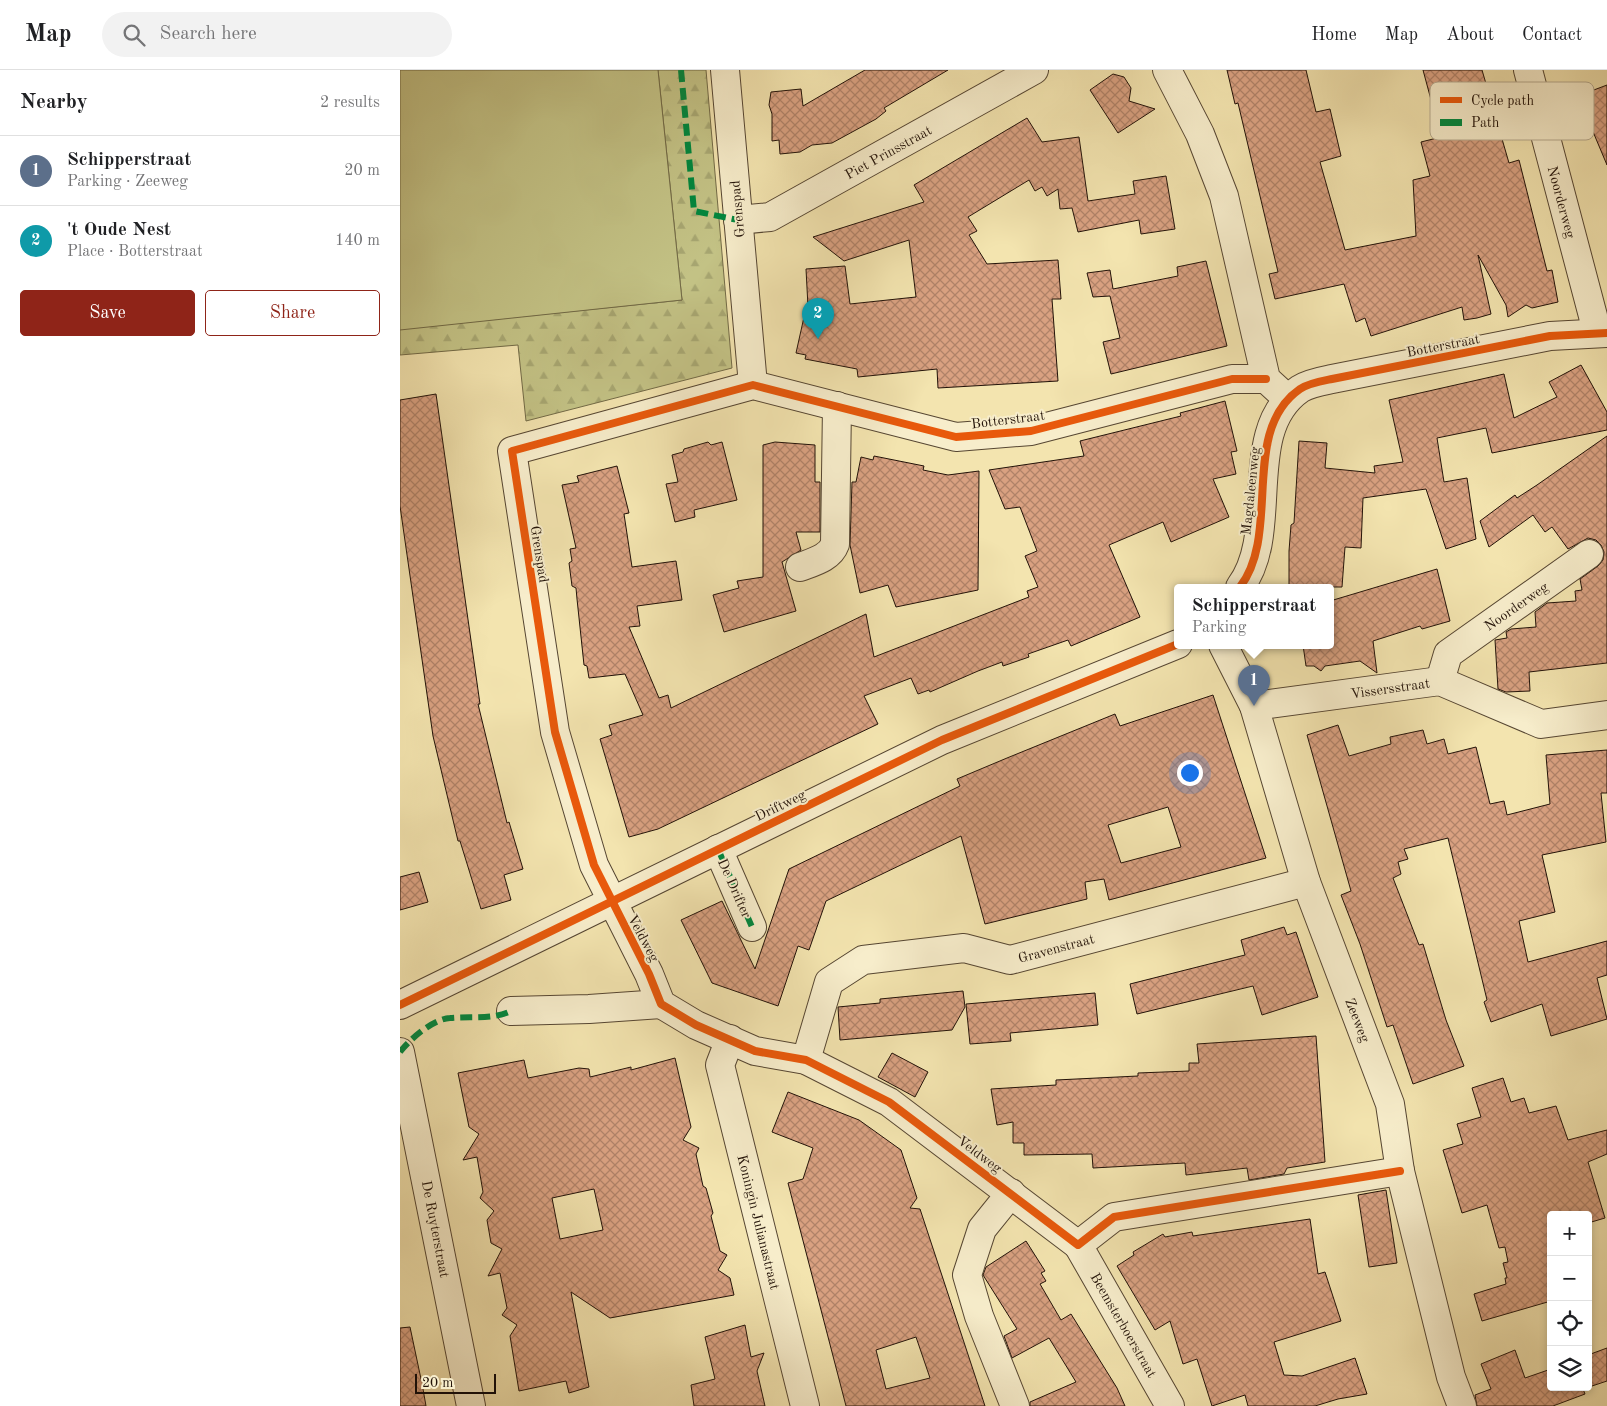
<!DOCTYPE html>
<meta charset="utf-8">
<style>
body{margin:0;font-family:"Old Standard TT",serif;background:#f2f2f2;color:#202124}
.controls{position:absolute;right:15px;bottom:15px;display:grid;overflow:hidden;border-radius:5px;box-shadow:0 2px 8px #0003}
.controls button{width:45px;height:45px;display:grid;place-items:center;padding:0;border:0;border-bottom:1px solid #e0e0e0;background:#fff;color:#202124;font:25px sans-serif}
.scale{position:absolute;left:15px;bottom:12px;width:81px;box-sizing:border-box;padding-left:5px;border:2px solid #221208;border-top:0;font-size:14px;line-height:18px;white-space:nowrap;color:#221208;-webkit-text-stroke:4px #f7edcb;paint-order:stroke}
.you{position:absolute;left:789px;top:702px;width:18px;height:18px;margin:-12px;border:4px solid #fff;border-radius:50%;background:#1a73e8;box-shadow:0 0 0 8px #1a73e833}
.badge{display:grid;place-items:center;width:32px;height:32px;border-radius:50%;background:#8f2418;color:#fff;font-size:16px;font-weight:700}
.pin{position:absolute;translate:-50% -41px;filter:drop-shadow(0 1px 2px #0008)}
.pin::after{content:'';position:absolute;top:26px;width:18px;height:15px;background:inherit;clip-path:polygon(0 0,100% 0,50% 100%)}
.popup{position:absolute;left:774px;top:514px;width:160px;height:65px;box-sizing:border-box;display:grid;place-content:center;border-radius:5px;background:#fff;filter:drop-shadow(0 1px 4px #0005);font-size:16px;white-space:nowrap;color:#757577}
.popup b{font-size:19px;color:#202124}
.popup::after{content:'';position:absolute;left:50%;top:100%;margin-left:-10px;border:10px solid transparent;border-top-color:#fff}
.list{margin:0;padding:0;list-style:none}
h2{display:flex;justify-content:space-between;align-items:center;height:65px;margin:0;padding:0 20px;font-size:21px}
h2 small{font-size:16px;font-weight:400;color:#757577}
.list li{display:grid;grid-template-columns:32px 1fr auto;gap:15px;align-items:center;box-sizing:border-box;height:70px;padding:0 20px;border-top:1px solid #e0e0e0}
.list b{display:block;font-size:19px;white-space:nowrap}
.list p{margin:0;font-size:16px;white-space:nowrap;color:#757577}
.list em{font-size:16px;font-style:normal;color:#757577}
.actions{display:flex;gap:10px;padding:15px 20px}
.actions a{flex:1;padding:11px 0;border:1px solid #8f2418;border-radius:5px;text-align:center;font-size:18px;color:#8f2418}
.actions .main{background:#8f2418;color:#fff}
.icon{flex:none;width:28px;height:28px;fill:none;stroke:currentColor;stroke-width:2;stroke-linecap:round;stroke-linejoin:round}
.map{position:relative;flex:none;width:1207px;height:1336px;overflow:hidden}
header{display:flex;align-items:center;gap:30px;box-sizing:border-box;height:70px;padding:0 25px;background:#fff;border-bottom:1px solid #e0e0e0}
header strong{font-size:24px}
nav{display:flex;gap:28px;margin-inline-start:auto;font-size:18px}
.search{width:350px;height:45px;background:#f2f2f2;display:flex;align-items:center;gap:12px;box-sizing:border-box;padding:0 18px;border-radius:28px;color:#757577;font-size:19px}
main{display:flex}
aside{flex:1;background:#fff}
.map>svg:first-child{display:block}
</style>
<header>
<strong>Map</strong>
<div class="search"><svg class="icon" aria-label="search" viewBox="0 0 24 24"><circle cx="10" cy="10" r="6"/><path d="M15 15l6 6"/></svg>Search here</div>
<nav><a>Home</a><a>Map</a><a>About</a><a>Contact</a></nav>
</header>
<main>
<aside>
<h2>Nearby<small>2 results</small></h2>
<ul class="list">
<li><span class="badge" style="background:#5c6f8a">1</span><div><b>Schipperstraat</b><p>Parking · Zeeweg</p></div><em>20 m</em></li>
<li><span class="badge" style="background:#0f9aa8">2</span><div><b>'t Oude Nest</b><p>Place · Botterstraat</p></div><em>140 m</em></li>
</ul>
<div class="actions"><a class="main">Save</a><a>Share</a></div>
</aside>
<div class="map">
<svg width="1207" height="1336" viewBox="0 0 1207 1336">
<defs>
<pattern id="forest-firs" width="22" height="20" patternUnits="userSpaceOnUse" patternTransform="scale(1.25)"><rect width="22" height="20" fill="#c3c285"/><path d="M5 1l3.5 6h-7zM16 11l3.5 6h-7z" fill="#a7a671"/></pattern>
<pattern id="building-cross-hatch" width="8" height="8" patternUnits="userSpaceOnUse" patternTransform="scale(1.25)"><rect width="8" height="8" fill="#d9a181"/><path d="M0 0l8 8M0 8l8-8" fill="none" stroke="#b08268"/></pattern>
</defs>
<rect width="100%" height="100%" fill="#f3e4af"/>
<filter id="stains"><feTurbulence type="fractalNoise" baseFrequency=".004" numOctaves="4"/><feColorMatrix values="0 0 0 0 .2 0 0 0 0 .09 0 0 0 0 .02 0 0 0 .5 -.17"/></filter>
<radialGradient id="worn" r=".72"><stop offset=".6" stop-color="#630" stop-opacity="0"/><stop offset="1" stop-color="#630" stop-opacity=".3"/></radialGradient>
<!-- forest -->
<path fill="url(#forest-firs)" stroke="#726a46" d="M 258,0 L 306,0 L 332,298 L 126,351 L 118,275 L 0,285 L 0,259 L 282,230 Z"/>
<!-- pitch -->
<path fill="#c3c285" stroke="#726a46" d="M 0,0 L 258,0 L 282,230 L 0,260 Z"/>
<!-- building -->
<g fill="url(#building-cross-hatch)" stroke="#221208" fill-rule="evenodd">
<path d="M 465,0 L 548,0 L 484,38 L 486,41 L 476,49 L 432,73 L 412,75 L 400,82 L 380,84 L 379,70 L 372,71 L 372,44 L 369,35 L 371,22 L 401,19 L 403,36 Z"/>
<path d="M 827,0 L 906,0 L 916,42 L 930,39 L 941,86 L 920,92 L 945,180 L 1016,166 L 1013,110 L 1030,106 L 1021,72 L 1041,67 L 1023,0 L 1082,0 L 1109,93 L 1119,90 L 1147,201 L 1152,200 L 1158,232 L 1132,238 L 1126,235 L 1108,247 L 1106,235 L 1078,185 L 1091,244 L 1077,248 L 1064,250 L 1062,237 L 971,266 L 965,248 L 956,252 L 944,214 L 875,229 L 869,204 L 878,202 L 838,33 L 835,34 Z"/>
<path d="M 713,4 L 724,7 L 731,18 L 729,31 L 755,39 L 718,63 L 690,20 Z"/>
<path d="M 1207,15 L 1207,95 L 1178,26 Z"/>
<path d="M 627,48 L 642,72 L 679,67 L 688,131 L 735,124 L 733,111 L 766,106 L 775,159 L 741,164 L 739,150 L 678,162 L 672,138 L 660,139 L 658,119 L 647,126 L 642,117 L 635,121 L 629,110 L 568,147 L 577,161 L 569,165 L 587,194 L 658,190 L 661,229 L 652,229 L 658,311 L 538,318 L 537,299 L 458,307 L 457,299 L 405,289 L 406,285 L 396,283 L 406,238 L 408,237 L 406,199 L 445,196 L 450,234 L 516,227 L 509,170 L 444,191 L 413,167 L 524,132 L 514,115 Z"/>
<path d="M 806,191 L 827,276 L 711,304 L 703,272 L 720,268 L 710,226 L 693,227 L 687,203 L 710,200 L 713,219 L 778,206 L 777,197 Z"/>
<path d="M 1181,295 L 1207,342 L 1207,360 L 1092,383 L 1086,358 L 1037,368 L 1044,412 L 1067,408 L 1076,469 L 1046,479 L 1026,419 L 963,428 L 961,478 L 945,477 L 942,517 L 889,517 L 889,481 L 891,455 L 894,453 L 899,371 L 927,373 L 925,398 L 975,403 L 974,396 L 1003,392 L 989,330 L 1104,304 L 1114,348 L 1157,327 L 1149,312 Z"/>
<path d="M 36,324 L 80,634 L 78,634 L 107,753 L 109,752 L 123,799 L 104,805 L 111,830 L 81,839 L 60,771 L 58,771 L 33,666 L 0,436 L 0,330 Z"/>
<path d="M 825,331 L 837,381 L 831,382 L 836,404 L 813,409 L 829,447 L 771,472 L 763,452 L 709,475 L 740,547 L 671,576 L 668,570 L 628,584 L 629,587 L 603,596 L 602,592 L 578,601 L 530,622 L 529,620 L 518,624 L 511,608 L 464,626 L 478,654 L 258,759 L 229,767 L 200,669 L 212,665 L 209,655 L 243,645 L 225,604 L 189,608 L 187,596 L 184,595 L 177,529 L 176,518 L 172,516 L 169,493 L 172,491 L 170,479 L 176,478 L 162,415 L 179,412 L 177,406 L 217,396 L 229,443 L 224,444 L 232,497 L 276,491 L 282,530 L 237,536 L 240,556 L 229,557 L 259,628 L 268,625 L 271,638 L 466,544 L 474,587 L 629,527 L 627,521 L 638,517 L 625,486 L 637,481 L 620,437 L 605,439 L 589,400 L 684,386 L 680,371 L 781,346 L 780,343 Z"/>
<path d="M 1207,366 L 1207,593 L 1129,602 L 1130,621 L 1106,622 L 1098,619 L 1095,570 L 1107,568 L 1106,562 L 1111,559 L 1136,557 L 1135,542 L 1147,533 L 1176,531 L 1175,521 L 1182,520 L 1180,509 L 1198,496 L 1203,490 L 1204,482 L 1201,475 L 1196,470 L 1188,468 L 1168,479 L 1152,457 L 1145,462 L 1133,445 L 1089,477 L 1080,451 L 1115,425 L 1117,428 L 1137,415 Z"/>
<path d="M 308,372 L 311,375 L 322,372 L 337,430 L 294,440 L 295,447 L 275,452 L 266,414 L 278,412 L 272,385 L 283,382 L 284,379 Z"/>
<path d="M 375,372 L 415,375 L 415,412 L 420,412 L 420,462 L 396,462 L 401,480 L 382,492 L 396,541 L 324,562 L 313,525 L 339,518 L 337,511 L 363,507 L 363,375 Z"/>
<path d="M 474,386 L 524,396 L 523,400 L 548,405 L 579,401 L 578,520 L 496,537 L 488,515 L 460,523 L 450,475 L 452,412 L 456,412 L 461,387 L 473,390 Z"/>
<path d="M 1037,499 L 1050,551 L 1022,559 L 1020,556 L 973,571 L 977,603 L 960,591 L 925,596 L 921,601 L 914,596 L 906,596 L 903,575 L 930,575 L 930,531 Z"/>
<path d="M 813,625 L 866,788 L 709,830 L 704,809 L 685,812 L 687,829 L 585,854 L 561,766 L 426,831 L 409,880 L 398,876 L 378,936 L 312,913 L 281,850 L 322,831 L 355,899 L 389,799 L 560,716 L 557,709 L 607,688 L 715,644 L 720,656 ZM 768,737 L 781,777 L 721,793 L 708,755 Z"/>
<path d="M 938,655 L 949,686 L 991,674 L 990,667 L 1023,660 L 1027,674 L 1044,669 L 1048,684 L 1076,677 L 1090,734 L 1104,731 L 1107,745 L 1150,734 L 1146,685 L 1207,680 L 1207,723 L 1201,723 L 1206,772 L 1142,785 L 1155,842 L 1119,851 L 1128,892 L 1207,871 L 1207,905 L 1197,908 L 1207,949 L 1151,966 L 1142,934 L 1091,952 L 1084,932 L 1087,930 L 1048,768 L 1004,779 L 1008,789 L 998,792 L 1001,804 L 993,808 L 1019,875 L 1023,874 L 1046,950 L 1064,996 L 1013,1014 L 993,955 L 987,957 L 960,874 L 941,825 L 951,821 L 907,665 Z"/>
<path d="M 19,802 L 28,832 L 0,840 L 0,807 Z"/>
<path d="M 884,857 L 887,865 L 896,862 L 918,927 L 862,945 L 853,916 L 737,944 L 730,914 L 845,885 L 841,870 Z"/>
<path d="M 563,921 L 565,937 L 552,960 L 440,970 L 438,937 L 480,933 L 480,929 Z"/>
<path d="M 695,923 L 698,955 L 610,963 L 611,971 L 570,974 L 566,934 Z"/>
<path d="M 916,966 L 925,1092 L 887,1098 L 884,1104 L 849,1110 L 847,1098 L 786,1105 L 785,1093 L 693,1098 L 692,1084 L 624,1085 L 624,1073 L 613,1073 L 613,1052 L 597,1055 L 591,1019 L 656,1015 L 656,1010 L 738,1006 L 738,1003 L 789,1001 L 789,993 L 799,993 L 797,974 Z"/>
<path d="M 492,983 L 528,1002 L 515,1027 L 478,1007 Z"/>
<path d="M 275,988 L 291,1057 L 283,1070 L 299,1078 L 296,1084 L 303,1116 L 306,1118 L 313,1143 L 311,1146 L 320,1181 L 327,1185 L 318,1200 L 330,1208 L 334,1225 L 210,1248 L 171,1222 L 189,1317 L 169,1323 L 166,1311 L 119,1321 L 110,1266 L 117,1255 L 102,1245 L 107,1238 L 100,1203 L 88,1206 L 102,1179 L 91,1173 L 87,1150 L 94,1141 L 80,1128 L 83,1122 L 77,1087 L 63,1090 L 79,1064 L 69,1057 L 58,1003 L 124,990 L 128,1008 L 179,998 L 189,999 L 190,1007 L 231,997 L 231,1000 ZM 194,1119 L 203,1160 L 160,1169 L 152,1128 Z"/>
<path d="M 1103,1008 L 1111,1032 L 1124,1028 L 1129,1043 L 1156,1036 L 1168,1070 L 1207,1060 L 1207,1084 L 1188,1092 L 1205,1148 L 1188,1153 L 1188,1145 L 1151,1145 L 1151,1231 L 1082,1251 L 1074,1224 L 1106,1214 L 1105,1208 L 1107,1208 L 1103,1193 L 1108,1192 L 1105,1177 L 1099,1178 L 1087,1135 L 1062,1143 L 1043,1080 L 1063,1074 L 1057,1054 L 1081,1047 L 1072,1018 Z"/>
<path d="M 388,1022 L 459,1050 L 501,1080 L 517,1128 L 510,1138 L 520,1139 L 585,1336 L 446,1336 L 388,1113 L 403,1109 L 413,1078 L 372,1062 ZM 516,1267 L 530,1308 L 486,1319 L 476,1280 Z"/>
<path d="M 986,1120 L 997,1193 L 969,1197 L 958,1125 Z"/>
<path d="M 910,1149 L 918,1204 L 925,1202 L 941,1251 L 874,1272 L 884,1305 L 902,1306 L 955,1288 L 967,1324 L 938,1329 L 915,1336 L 848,1336 L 845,1325 L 812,1336 L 797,1289 L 783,1294 L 770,1251 L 755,1260 L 717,1196 L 734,1185 L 733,1182 L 763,1164 L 765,1167 L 792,1162 L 793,1166 Z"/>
<path d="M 626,1171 L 645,1201 L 641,1203 L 646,1211 L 640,1214 L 661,1250 L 671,1244 L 717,1318 L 725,1336 L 630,1336 L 630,1332 L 676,1312 L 649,1268 L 612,1288 L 604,1266 L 617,1259 L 583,1205 L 586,1197 Z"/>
<path d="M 345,1255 L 351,1287 L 364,1283 L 357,1301 L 365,1336 L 294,1336 L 291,1315 L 315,1309 L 305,1267 Z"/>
<path d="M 10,1257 L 21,1309 L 25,1313 L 23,1319 L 26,1336 L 0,1336 L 0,1258 Z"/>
<path d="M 1207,1278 L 1207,1311 L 1183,1319 L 1185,1324 L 1153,1336 L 1077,1336 L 1075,1325 L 1091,1319 L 1081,1294 L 1115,1280 L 1125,1308 L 1151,1299 L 1151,1317 L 1188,1317 L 1188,1285 Z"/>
</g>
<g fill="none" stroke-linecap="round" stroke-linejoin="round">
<!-- minor casing -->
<g stroke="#564632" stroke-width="30">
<g id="minor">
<path d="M 325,0 L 353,315"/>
<path d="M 767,0 L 800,64 L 824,126 L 866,309 L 878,320"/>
<path d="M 1128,0 L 1193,246 L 1196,263"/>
<path d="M 338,150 L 370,147 L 634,0"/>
<path d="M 866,309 L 832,309 L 631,361 L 556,367 L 353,315 L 112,381 L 155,662 L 194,795 L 249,904 L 261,934 L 296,955 L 355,981 L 406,990 L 489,1032 L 678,1175 L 714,1147 L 1000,1101"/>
<path d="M 400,497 C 413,492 430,488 435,474 L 437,336"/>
<path d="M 840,517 C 882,462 839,361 900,319 C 909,313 922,311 932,309 L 1150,266 L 1207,263"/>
<path d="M 823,575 L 854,636 L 906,812 L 990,1034 L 1000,1101 L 1051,1307 L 1062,1336"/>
<path d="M 1040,611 L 1048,584 L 1189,484"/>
<path d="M 854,636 L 1040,611 L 1141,654 L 1207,645"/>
<path d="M 318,779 L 352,857"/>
<path d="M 0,935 L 542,670 L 778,574"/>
<path d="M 111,941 L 189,939 L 261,934"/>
<path d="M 330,969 L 320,995 L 405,1336"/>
<path d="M 0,982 L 71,1336"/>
<path d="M 406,990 L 429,912 L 463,890 L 564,878 L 610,890 L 906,812"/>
<path d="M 611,1123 L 582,1159 L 567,1205 L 579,1246 L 615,1336"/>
<path d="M 678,1175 L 770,1336"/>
</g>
</g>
<!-- minor -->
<use href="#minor" stroke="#f7edcb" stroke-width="28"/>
<!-- quiet -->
<g stroke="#00873e" stroke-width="6" stroke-dasharray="12 6" stroke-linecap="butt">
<path d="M 281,0 L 294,141 L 338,150"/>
<path d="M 318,779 L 352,857"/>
<path d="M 0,982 C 10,969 33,949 50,948 C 71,946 92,950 111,941"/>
</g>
<!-- cycleway casing -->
<g stroke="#f7edcb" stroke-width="11">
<g id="cycleway">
<path d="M 866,309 L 832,309 L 631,361 L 556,367 L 353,315 L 112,381 L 155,662 L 194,795 L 249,904 L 261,934 L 296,955 L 355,981 L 406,990 L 489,1032 L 678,1175 L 714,1147 L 1000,1101"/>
<path d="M 840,517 C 882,462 839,361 900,319 C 909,313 922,311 932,309 L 1150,266 L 1207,263"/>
<path d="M 0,935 L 542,670 L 778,574"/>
</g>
</g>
<!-- cycleway -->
<use href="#cycleway" stroke="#e8590c" stroke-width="8"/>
</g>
<g text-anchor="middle" stroke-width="4" stroke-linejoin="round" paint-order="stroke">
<!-- street labels -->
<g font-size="14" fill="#221208" stroke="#f7edcb">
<text transform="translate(488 82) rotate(-29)" y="5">Piet Prinsstraat</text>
<text transform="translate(1162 132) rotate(75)" y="5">Noorderweg</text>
<text transform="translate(337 139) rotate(-95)" y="5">Grenspad</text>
<text transform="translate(1043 275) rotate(-11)" y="5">Botterstraat</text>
<text transform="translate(608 349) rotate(-7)" y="5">Botterstraat</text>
<text transform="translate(850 421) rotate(-84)" y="5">Magdaleenweg</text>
<text transform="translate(140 484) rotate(81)" y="5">Grenspad</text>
<text transform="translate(1116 536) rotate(-35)" y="5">Noorderweg</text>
<text transform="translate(990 618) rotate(-8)" y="5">Vissersstraat</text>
<text transform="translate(380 735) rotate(-26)" y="5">Driftweg</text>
<text transform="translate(335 818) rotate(66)" y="5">De Drifter</text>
<text transform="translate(244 868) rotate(62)" y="5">Veldweg</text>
<text transform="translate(656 878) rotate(-15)" y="5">Gravenstraat</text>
<text transform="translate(958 950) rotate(69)" y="5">Zeeweg</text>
<text transform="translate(580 1084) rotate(37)" y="5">Veldweg</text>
<text transform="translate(359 1152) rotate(76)" y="5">Koningin Julianastraat</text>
<text transform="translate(36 1159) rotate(79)" y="5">De Ruyterstraat</text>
<text transform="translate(724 1255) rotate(60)" y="5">Beemsterboerstraat</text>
</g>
</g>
<!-- legend -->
<rect x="1030" y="12" width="164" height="58" rx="8" fill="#f7edcb" stroke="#b7ab90" stroke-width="1"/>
<rect x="1040" y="27" width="22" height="6" fill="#e8590c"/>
<rect x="1040" y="49" width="22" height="7" fill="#00873e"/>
<g font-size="14" fill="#221208">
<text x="1071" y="35">Cycle path</text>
<text x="1071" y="57">Path</text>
</g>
<rect width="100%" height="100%" filter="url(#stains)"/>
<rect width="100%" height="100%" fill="url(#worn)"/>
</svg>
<div class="controls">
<button>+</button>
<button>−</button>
<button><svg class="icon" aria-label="locate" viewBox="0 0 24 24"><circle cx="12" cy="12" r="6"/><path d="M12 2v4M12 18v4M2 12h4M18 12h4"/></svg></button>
<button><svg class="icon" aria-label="layers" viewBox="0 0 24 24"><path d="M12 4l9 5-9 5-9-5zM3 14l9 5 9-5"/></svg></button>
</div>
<div class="scale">20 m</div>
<div class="you"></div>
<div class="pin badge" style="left:854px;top:636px;background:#5c6f8a">1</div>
<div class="popup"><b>Schipperstraat</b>Parking</div>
<div class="pin badge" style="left:418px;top:269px;background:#0f9aa8">2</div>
</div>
</main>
